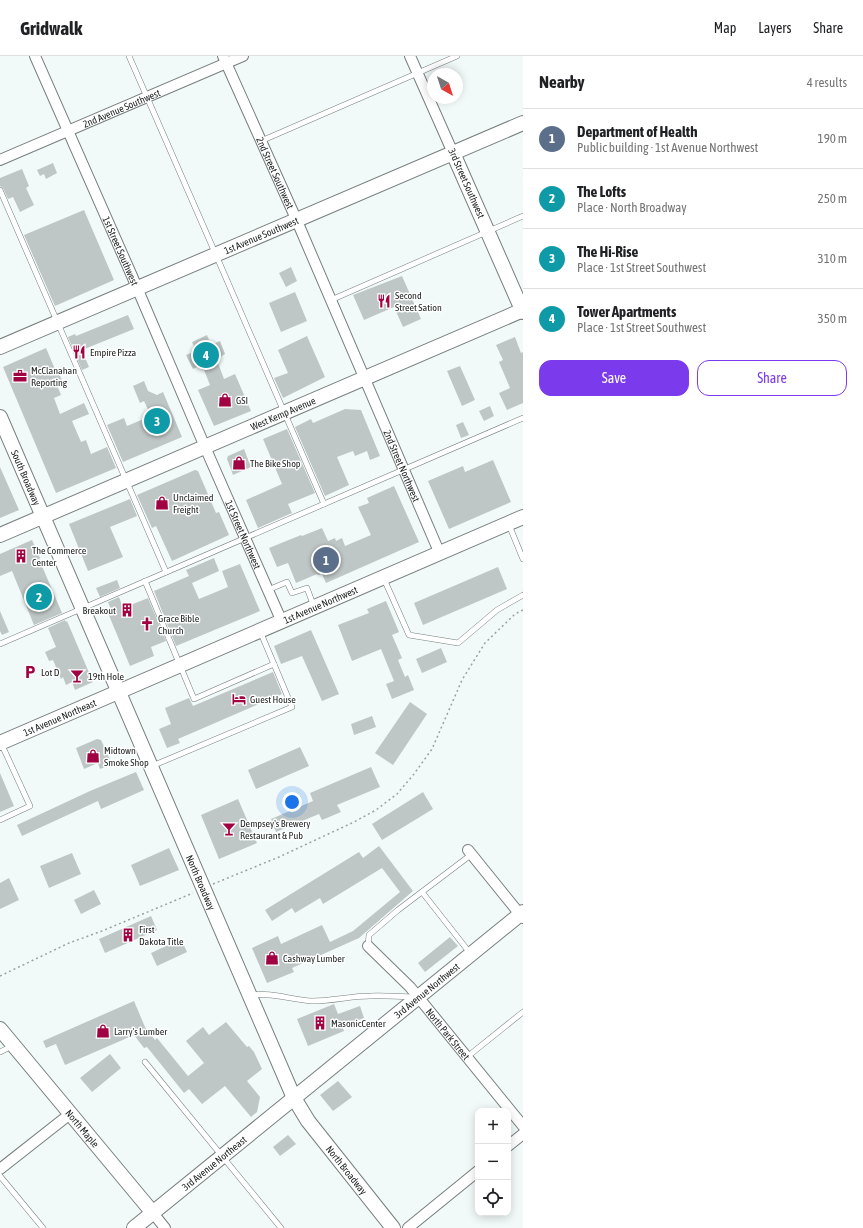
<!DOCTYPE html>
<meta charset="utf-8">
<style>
body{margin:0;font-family:"Asap Condensed",sans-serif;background:#f6f6f6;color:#202124}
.controls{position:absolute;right:12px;bottom:12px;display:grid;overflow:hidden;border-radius:8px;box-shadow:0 2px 10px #0003}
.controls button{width:36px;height:36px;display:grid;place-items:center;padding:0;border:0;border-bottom:1px solid #e0e0e0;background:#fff;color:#202124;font:20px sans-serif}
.compass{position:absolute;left:427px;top:12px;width:36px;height:36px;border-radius:50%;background:#fff;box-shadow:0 2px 10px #0003;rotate:141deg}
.you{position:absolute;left:292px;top:746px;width:14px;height:14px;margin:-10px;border:3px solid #fff;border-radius:50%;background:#1a73e8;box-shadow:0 0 0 6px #1a73e833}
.badge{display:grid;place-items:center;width:26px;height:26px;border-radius:50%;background:#7c3aed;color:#fff;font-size:13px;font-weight:700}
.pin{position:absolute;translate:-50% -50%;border:2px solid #fff;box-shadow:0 1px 4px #0006}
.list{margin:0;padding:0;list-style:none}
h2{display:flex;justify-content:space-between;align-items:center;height:52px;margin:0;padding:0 16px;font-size:17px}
h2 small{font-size:13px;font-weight:400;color:#757577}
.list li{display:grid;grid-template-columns:26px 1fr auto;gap:12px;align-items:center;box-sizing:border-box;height:60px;padding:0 16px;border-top:1px solid #e0e0e0}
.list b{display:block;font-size:15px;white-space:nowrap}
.list p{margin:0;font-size:13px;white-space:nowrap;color:#757577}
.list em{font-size:13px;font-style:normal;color:#757577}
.actions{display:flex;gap:8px;padding:12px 16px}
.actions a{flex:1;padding:9px 0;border:1px solid #7c3aed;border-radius:12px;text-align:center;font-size:14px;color:#7c3aed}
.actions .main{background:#7c3aed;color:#fff}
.icon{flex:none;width:22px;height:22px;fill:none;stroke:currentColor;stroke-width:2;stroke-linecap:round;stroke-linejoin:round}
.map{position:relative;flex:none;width:523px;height:1172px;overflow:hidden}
header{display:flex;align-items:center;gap:24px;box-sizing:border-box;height:56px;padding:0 20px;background:#fff;border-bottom:1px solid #e0e0e0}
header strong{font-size:19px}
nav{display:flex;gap:22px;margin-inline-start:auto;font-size:14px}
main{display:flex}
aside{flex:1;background:#fff}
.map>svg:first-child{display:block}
</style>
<header>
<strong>Gridwalk</strong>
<nav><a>Map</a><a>Layers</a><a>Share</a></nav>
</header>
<main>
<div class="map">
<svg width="523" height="1172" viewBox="0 0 523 1172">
<rect width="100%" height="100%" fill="#f2faf9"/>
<!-- building -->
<g fill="#bfc7c6">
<path d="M 53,107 L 57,117 L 46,123 L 44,118 L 40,120 L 37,114 Z"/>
<path d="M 22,113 L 29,130 L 26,132 L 34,149 L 20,156 L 13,141 L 8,143 L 3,132 L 0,130 L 0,122 Z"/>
<path d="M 84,154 L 114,224 L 55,250 L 24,179 Z"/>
<path d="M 291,211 L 297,225 L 286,231 L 279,217 Z"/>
<path d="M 402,220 L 421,263 L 403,271 L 394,251 L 364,264 L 353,239 Z"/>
<path d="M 295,236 L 307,265 L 281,276 L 269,247 Z"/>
<path d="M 128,259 L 134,273 L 82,294 L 89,311 L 82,314 L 68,281 L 75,278 L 76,280 Z"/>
<path d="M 207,279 L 209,284 L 215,287 L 220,285 L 225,298 L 220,301 L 218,307 L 224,323 L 235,318 L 251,355 L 214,370 L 198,334 L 210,329 L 204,314 L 197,311 L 193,313 L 186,299 L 191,297 L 194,290 L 192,286 Z"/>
<path d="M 307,280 L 325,321 L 283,342 L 274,322 L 288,317 L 278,294 Z"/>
<path d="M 515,281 L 521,297 L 523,296 L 523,347 L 507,354 L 499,337 L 510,332 L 499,306 L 503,304 L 496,289 Z"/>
<path d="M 46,292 L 57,318 L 59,318 L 63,326 L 57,329 L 61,339 L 54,342 L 60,358 L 84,347 L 89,358 L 72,365 L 81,386 L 86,384 L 91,398 L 107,391 L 116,412 L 56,437 L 3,311 Z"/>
<path d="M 460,310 L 475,344 L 462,350 L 447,315 Z"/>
<path d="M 144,325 L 148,335 L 157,339 L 163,336 L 182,381 L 123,406 L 107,369 L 124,362 L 127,370 L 151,360 L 144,345 L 140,347 L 133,330 Z"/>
<path d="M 490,350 L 494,360 L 484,365 L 479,355 Z"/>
<path d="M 345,353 L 361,354 L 380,400 L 370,404 L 367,395 L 355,400 L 353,395 L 337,401 L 349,429 L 325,440 L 295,371 L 311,363 L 313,367 Z"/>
<path d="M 463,366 L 469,379 L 461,382 L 456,369 Z"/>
<path d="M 287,373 L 315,437 L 288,448 L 292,457 L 258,472 L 246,444 L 282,428 L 263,383 Z"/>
<path d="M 244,393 L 251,411 L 233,419 L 227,403 L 228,400 Z"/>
<path d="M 493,404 L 511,446 L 449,473 L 428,425 L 463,410 L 465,416 Z"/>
<path d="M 0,411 L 19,454 L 0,462 Z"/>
<path d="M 195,414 L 198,415 L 216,457 L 219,456 L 229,479 L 172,505 L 156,470 L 152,472 L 137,439 Z"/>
<path d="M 394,430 L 419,486 L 326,527 L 322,518 L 318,519 L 317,518 L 296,527 L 288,507 L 277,511 L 269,492 L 301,479 L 302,480 L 322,472 L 328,485 L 335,482 L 336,485 L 342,482 L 345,490 L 371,479 L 358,451 L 369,447 L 367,442 Z"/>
<path d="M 130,443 L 137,460 L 110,471 L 123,501 L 88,515 L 69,468 Z"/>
<path d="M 32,484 L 40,502 L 39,503 L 62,557 L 34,569 L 12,515 L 0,520 L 0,498 Z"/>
<path d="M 214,502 L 219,515 L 192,527 L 199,543 L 228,531 L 222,515 L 240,508 L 260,555 L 176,590 L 154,535 L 189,520 L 186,514 Z"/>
<path d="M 498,511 L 507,533 L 423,569 L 414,547 Z"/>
<path d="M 117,524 L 120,532 L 100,541 L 96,532 Z"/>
<path d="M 119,541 L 123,552 L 148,542 L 166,585 L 151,591 L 154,600 L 130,610 L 108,557 L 112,556 L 108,546 Z"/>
<path d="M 386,545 L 399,576 L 392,579 L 402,602 L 398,604 L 405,621 L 408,619 L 414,634 L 392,643 L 386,628 L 394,625 L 381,593 L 352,605 L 338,569 L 369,557 L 367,553 Z"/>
<path d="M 0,555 L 9,576 L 2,579 L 0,575 Z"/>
<path d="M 65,564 L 66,566 L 67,565 L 93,626 L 75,634 L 72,626 L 66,629 L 63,621 L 61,623 L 53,604 L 49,605 L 45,596 L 56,591 L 48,572 Z"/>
<path d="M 311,574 L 339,638 L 322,645 L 302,600 L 281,608 L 274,590 Z"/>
<path d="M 441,592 L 447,606 L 422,617 L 416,603 Z"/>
<path d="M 273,616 L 282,638 L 178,683 L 180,687 L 167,692 L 159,673 L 171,668 L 165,652 L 189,642 L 193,650 Z"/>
<path d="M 410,646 L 427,658 L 393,709 L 375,697 Z"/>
<path d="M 372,660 L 376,671 L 354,679 L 351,668 Z"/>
<path d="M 97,683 L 101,684 L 112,708 L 100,713 L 98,707 L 84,713 L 76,692 Z"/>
<path d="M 300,691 L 309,710 L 256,733 L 248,714 Z"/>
<path d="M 371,711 L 380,731 L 337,749 L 341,756 L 322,764 L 319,758 L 276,776 L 271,763 L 313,745 L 310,737 Z"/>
<path d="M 136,716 L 144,734 L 101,753 L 98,745 L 22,780 L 17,769 L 90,735 Z"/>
<path d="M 0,717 L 14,750 L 0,756 Z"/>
<path d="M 423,736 L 433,753 L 382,784 L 372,768 Z"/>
<path d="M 238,743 L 257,787 L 219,803 L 201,759 Z"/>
<path d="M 379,790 L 413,835 L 359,882 L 292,912 L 294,916 L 267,927 L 252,892 L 278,880 L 281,888 L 322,869 L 330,886 L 353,875 L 400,836 L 382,812 L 323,848 L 320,842 L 295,857 L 292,852 L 272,865 L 265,854 L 359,796 L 363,802 Z"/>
<path d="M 169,792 L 179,814 L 140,830 L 131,809 Z"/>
<path d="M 72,797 L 81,818 L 49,832 L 40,810 Z"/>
<path d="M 9,822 L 19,844 L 0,853 L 0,827 Z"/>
<path d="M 94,834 L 101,848 L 81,858 L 74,844 Z"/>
<path d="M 151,860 L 157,874 L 105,897 L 99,883 Z"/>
<path d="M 450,881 L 458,890 L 425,916 L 418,907 Z"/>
<path d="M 181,883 L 187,896 L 157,910 L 151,897 Z"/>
<path d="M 134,945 L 145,971 L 155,984 L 157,982 L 188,1020 L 204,1007 L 186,985 L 203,971 L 209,979 L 226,966 L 247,991 L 249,990 L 254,996 L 262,1013 L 247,1025 L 260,1041 L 257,1056 L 251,1061 L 225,1030 L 202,1048 L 189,1033 L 184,1037 L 147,991 L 144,992 L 134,979 L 65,1009 L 56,988 L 46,992 L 43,985 Z"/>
<path d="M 334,948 L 338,958 L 360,950 L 364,962 L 342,970 L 344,975 L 308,990 L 297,963 Z"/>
<path d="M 110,998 L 121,1012 L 92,1036 L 80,1022 Z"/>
<path d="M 338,1025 L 352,1041 L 333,1055 L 320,1039 Z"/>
<path d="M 288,1079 L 296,1088 L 280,1100 L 273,1091 Z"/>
</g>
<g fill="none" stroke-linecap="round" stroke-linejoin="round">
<!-- lane casing -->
<g stroke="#777f7e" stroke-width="6">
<g id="lane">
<path d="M 129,0 L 216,199 L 324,448"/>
<path d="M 261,85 L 457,0"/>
<path d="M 0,134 L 166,516"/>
<path d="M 331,244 L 523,160"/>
<path d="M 509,469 L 523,503"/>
<path d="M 384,523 L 409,579 L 458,587 L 497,554 L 523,539"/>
<path d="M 145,525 L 194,643 L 274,608"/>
<path d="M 268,534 L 287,526 L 292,537 L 307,532 L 314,551"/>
<path d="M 0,588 L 523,362"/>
<path d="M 152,710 L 292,651 L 260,575"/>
<path d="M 0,764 L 30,750 L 1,687"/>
<path d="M 422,836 L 470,897"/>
<path d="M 368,890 L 369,879 L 398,854 L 472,798"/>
<path d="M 251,939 C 272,936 291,944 312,945 C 332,945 351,940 370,940 C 385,939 399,941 414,941"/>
<path d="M 0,996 L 12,990"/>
<path d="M 467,1001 L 523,956"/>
<path d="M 145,1006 L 281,1172"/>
<path d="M 0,1120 L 43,1172"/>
</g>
</g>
<!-- street casing -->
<g stroke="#777f7e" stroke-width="12">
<g id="street">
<path id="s1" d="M 35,0 L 132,220 L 205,391 L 282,566"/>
<path id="s2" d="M 223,0 L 297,165 L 440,498"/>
<path d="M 410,0 L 453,97"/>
<path id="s3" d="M 0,104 L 243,0"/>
<path d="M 468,794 L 523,862"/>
<path id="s4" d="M 368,890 L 410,931 L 523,1070"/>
<path d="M 508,1090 L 523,1078"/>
<path d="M 0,1113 L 70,1058"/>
<path d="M 153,1157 L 165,1172"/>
<path d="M 408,1172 L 478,1115"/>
</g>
</g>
<!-- secondary casing -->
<g stroke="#777f7e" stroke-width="16">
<g id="secondary">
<path d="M 453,97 L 523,256"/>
<path id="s5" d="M 0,291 L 523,67"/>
<path id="s6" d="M 0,361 L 294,1042 L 308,1065 L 393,1172"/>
<path id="s7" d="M 0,479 L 523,254"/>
<path id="s8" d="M 0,687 L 523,461"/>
<path id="s9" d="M 0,973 L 153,1157"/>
<path id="s10" d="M 134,1172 L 523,856"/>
</g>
</g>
<!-- path -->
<g stroke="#9ba1a1" stroke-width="1.5" stroke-dasharray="2 3" stroke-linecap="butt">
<path d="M 213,828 L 279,801 L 354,766 L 376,754 L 397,738 L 414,718 L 432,693 L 462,624 L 485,587 L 515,558 L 523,554"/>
<path d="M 0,920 L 69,887 L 102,875 L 193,837"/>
</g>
<!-- lane -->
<use href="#lane" stroke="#fff" stroke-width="5"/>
<!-- street -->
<use href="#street" stroke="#fff" stroke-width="10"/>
<!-- secondary -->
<use href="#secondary" stroke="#fff" stroke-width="14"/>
</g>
<!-- icons -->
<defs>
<g id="restaurant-bare" transform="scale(1.08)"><path d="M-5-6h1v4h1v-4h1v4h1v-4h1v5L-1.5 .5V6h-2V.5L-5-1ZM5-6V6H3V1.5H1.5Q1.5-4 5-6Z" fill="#a00242" stroke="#fff" stroke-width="2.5" paint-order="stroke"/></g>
<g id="office-bare" transform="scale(1.08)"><path d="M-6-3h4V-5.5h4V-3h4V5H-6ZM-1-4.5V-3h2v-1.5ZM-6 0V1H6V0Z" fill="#a00242" stroke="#fff" stroke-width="2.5" paint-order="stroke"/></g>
<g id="shop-bare" transform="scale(1.08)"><path d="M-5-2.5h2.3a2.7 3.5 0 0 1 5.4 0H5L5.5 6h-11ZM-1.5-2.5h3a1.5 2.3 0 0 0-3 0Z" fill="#a00242" stroke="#fff" stroke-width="2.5" paint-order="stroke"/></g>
<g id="building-bare" transform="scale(1.08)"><path d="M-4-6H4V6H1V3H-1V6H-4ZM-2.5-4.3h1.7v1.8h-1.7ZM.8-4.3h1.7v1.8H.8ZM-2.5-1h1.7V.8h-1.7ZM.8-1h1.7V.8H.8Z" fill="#a00242" stroke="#fff" stroke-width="2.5" paint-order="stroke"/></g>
<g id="church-bare" transform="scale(1.08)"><path d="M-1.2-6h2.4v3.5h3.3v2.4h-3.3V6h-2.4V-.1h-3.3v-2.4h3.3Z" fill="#a00242" stroke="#fff" stroke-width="2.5" paint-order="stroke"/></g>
<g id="parking-bare" transform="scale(1.08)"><path d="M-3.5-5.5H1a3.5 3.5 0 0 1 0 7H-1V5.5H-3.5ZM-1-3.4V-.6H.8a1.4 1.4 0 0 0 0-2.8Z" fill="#a00242" stroke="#fff" stroke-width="2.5" paint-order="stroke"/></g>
<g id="bar-bare" transform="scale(1.08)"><path d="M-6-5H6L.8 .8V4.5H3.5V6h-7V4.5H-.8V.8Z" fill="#a00242" stroke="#fff" stroke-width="2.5" paint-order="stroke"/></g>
<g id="hotel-bare" transform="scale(1.08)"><path d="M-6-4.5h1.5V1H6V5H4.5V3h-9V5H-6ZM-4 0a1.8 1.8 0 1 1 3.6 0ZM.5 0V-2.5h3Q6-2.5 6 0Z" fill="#a00242" stroke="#fff" stroke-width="2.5" paint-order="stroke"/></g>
</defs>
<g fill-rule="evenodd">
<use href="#restaurant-bare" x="384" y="245"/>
<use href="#restaurant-bare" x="79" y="296"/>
<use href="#office-bare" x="20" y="320"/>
<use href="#shop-bare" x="225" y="344"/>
<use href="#shop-bare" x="239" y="407"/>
<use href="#shop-bare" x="162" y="447"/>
<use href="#building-bare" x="21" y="500"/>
<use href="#building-bare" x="127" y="554"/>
<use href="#church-bare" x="147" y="568"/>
<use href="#parking-bare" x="30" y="616"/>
<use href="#bar-bare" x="77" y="620"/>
<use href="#hotel-bare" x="239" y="643"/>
<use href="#shop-bare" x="93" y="700"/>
<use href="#bar-bare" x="229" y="773"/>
<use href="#building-bare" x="128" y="879"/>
<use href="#shop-bare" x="272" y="902"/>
<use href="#building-bare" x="320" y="967"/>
<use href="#shop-bare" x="103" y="975"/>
</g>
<g text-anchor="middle" stroke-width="3" stroke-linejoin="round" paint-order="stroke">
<!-- street labels -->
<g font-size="10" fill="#1d2020" stroke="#fff">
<text dy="4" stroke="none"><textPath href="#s3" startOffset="132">2nd Avenue Southwest</textPath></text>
<text dy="4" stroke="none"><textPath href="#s2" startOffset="128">2nd Street Southwest</textPath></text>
<text transform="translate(467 127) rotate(66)" y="4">3rd Street Southwest</text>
<text dy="4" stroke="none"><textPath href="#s5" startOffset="284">1st Avenue Southwest</textPath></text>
<text dy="4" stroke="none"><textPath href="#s1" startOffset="213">1st Street Southwest</textPath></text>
<text dy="4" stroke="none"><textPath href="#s7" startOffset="308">West Kemp Avenue</textPath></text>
<text dy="4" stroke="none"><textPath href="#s2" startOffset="447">2nd Street Northwest</textPath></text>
<text dy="4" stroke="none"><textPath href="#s6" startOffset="66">South Broadway</textPath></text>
<text dy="4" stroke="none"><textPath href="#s1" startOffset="522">1st Street Northwest</textPath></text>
<text dy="4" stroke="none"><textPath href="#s8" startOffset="349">1st Avenue Northwest</textPath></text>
<text dy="4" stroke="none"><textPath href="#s8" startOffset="65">1st Avenue Northeast</textPath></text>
<text dy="4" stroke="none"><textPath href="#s6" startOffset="507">North Broadway</textPath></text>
<text dy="4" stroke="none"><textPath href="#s10" startOffset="377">3rd Avenue Northwest</textPath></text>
<text dy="4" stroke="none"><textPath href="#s4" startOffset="119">North Park Street</textPath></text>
<text dy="4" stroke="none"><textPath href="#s9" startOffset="129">North Maple</textPath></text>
<text dy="4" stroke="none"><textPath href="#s10" startOffset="103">3rd Avenue Northeast</textPath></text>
<text dy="4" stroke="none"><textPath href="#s6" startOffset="831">North Broadway</textPath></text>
</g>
<!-- poi labels -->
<g font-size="10" fill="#1d2020" stroke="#fff" text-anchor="start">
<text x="395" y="243">Second<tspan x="395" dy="12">Street Sation</tspan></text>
<text x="90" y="300">Empire Pizza</text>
<text x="31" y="318">McClanahan<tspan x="31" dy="12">Reporting</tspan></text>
<text x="236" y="348">GSI</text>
<text x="250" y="411">The Bike Shop</text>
<text x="173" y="445">Unclaimed<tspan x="173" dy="12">Freight</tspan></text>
<text x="32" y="498">The Commerce<tspan x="32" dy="12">Center</tspan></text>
<text x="116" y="558" text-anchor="end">Breakout</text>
<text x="158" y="566">Grace Bible<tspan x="158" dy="12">Church</tspan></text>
<text x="41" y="620">Lot D</text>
<text x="88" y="624">19th Hole</text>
<text x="250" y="647">Guest House</text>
<text x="104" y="698">Midtown<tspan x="104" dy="12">Smoke Shop</tspan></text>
<text x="240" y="771">Dempsey's Brewery<tspan x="240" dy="12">Restaurant &amp; Pub</tspan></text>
<text x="139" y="877">First<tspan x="139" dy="12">Dakota Title</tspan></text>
<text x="283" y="906">Cashway Lumber</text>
<text x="331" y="971">MasonicCenter</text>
<text x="114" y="979">Larry's Lumber</text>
</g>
</g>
</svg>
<div class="controls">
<button>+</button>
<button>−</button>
<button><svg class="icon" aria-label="locate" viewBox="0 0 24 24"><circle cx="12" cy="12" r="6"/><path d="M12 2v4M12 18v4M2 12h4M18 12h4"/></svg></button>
</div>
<svg class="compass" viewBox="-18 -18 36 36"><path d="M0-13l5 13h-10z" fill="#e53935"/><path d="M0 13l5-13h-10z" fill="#757577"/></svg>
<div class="you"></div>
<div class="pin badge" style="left:326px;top:504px;background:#5c6f8a">1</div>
<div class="pin badge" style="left:39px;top:541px;background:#0f9aa8">2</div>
<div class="pin badge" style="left:157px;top:365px;background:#0f9aa8">3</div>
<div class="pin badge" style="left:206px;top:299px;background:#0f9aa8">4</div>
</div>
<aside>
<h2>Nearby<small>4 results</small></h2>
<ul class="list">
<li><span class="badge" style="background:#5c6f8a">1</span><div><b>Department of Health</b><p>Public building · 1st Avenue Northwest</p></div><em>190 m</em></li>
<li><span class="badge" style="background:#0f9aa8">2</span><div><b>The Lofts</b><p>Place · North Broadway</p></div><em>250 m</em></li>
<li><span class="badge" style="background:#0f9aa8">3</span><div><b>The Hi-Rise</b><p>Place · 1st Street Southwest</p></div><em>310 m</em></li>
<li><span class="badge" style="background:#0f9aa8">4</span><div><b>Tower Apartments</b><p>Place · 1st Street Southwest</p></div><em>350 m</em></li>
</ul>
<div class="actions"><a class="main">Save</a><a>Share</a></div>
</aside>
</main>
